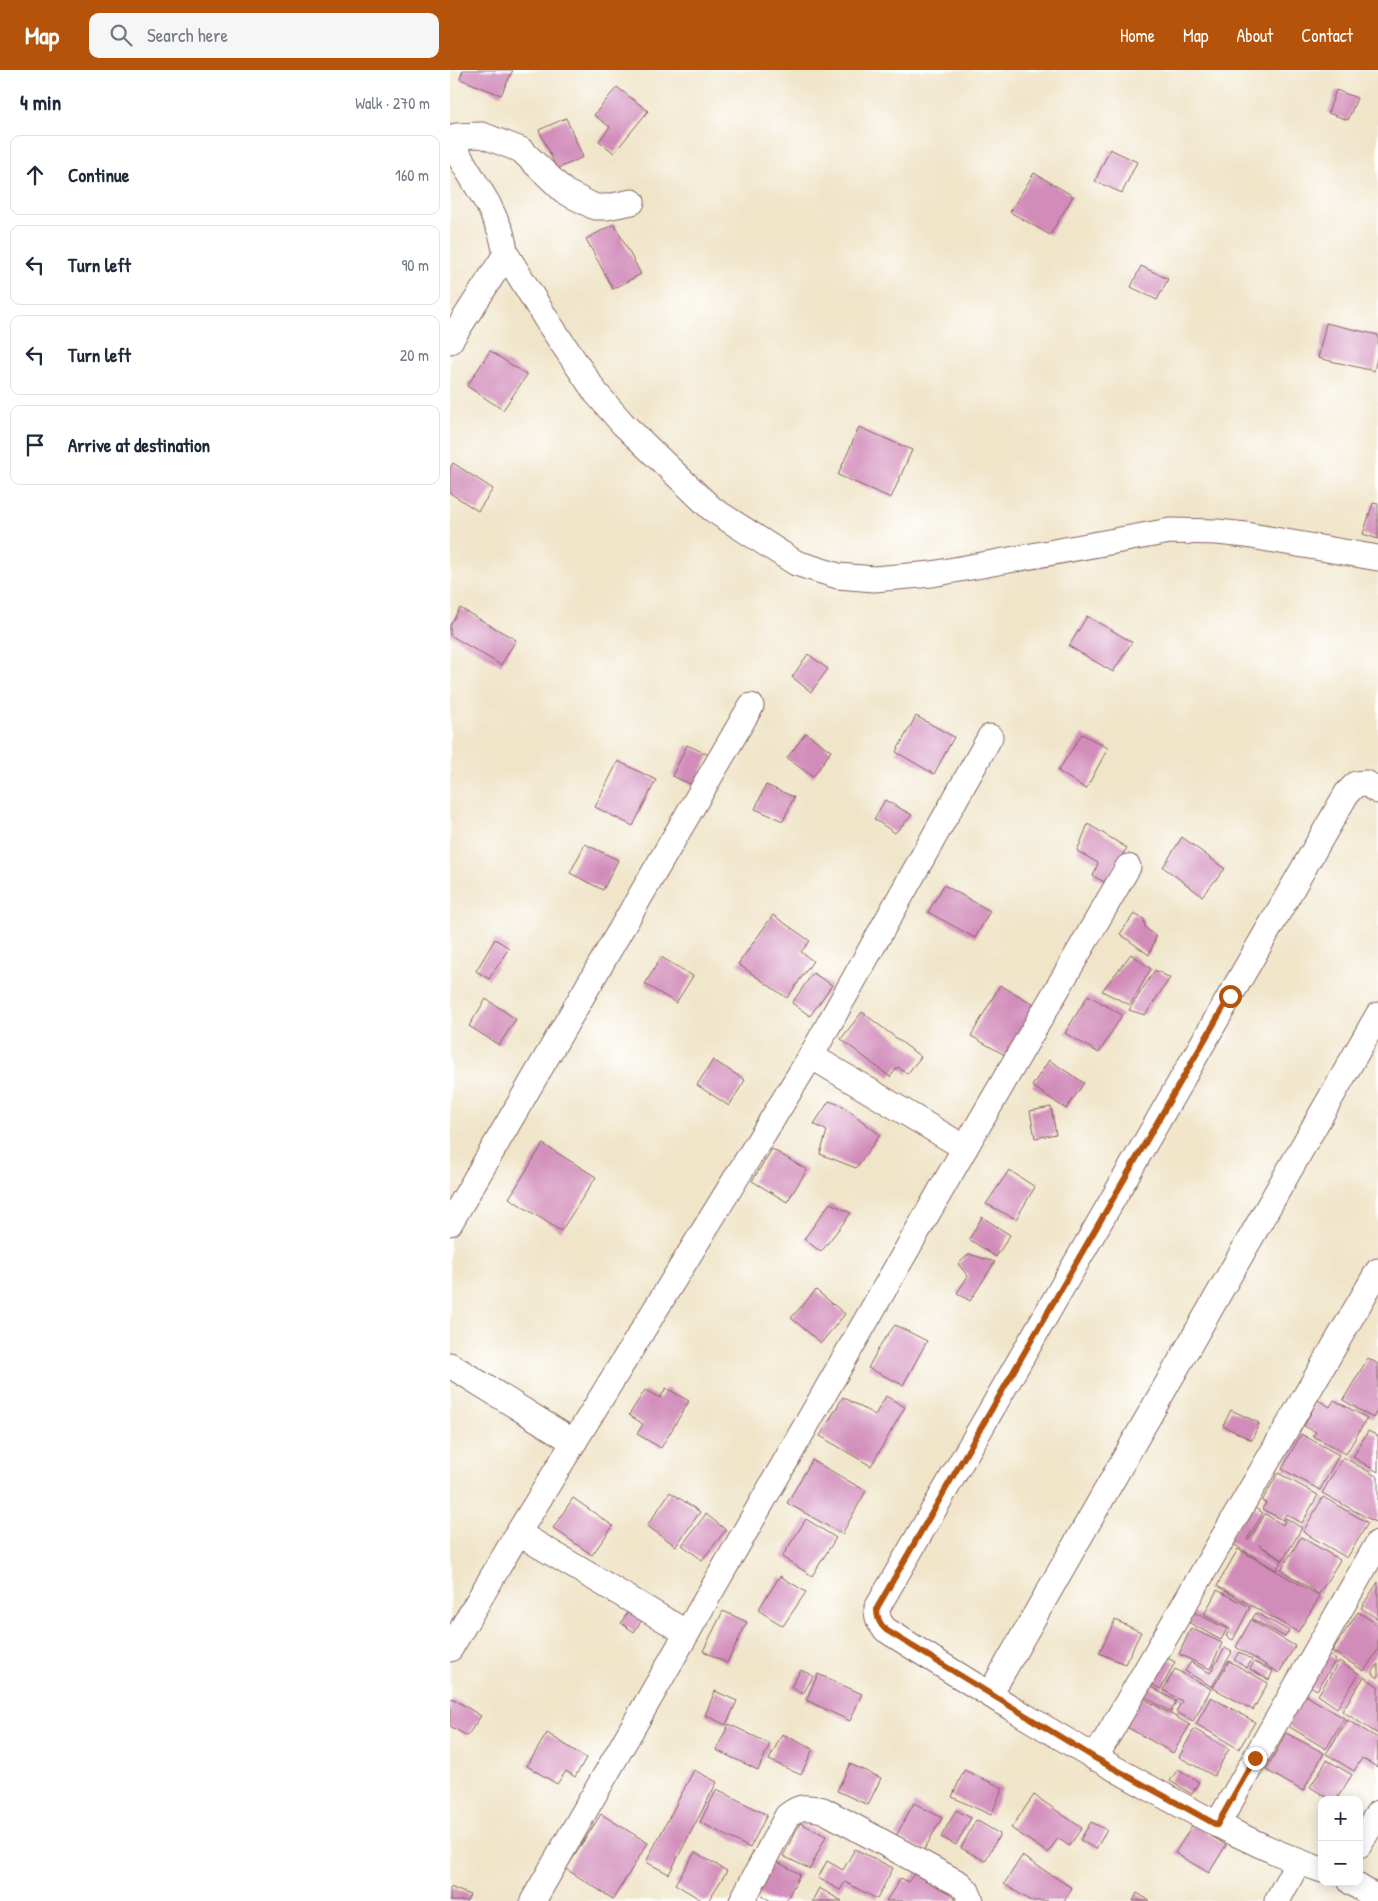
<!DOCTYPE html>
<meta charset="utf-8">
<style>
body{margin:0;font-family:"Patrick Hand",sans-serif;background:#f6f6f7;color:#1f2937}
.controls{position:absolute;right:15px;bottom:15px;display:grid;overflow:hidden;border-radius:10px;box-shadow:0 2px 12px #0003}
.controls button{width:45px;height:45px;display:grid;place-items:center;padding:0;border:0;border-bottom:1px solid #e0e1e3;background:#fff;color:#1f2937;font:25px sans-serif}
.stop{position:absolute;width:15px;height:15px;margin:-11px;border:4px solid #b45309;border-radius:50%;background:#fff}
.stop.end{background:#b45309;border-color:#fff;box-shadow:0 1px 5px #0008}
.list{margin:0;padding:0;list-style:none}
h2{display:flex;justify-content:space-between;align-items:center;height:65px;margin:0;padding:0 20px;font-size:21px}
h2 small{font-size:16px;font-weight:400;color:#747a83}
.list li{display:grid;grid-template-columns:32px 1fr auto;gap:15px;align-items:center;box-sizing:border-box;height:80px;margin:0 10px 10px;padding:0 10px;border:1px solid #e0e1e3;border-radius:10px}
.list b{display:block;font-size:19px;white-space:nowrap}
.list em{font-size:16px;font-style:normal;color:#747a83}
.icon{flex:none;width:28px;height:28px;fill:none;stroke:currentColor;stroke-width:2;stroke-linecap:round;stroke-linejoin:round}
.map{position:relative;flex:none;width:928px;height:1831px;overflow:hidden}
header{display:flex;align-items:center;gap:30px;box-sizing:border-box;height:70px;padding:0 25px;background:#b45309;color:#fff}
header strong{font-size:24px}
nav{display:flex;gap:28px;margin-inline-start:auto;font-size:18px}
.search{width:350px;height:45px;background:#f6f6f7;display:flex;align-items:center;gap:12px;box-sizing:border-box;padding:0 18px;border-radius:10px;color:#747a83;font-size:19px}
main{display:flex}
aside{flex:1;background:#fff}
.map>svg:first-child{display:block}
</style>
<header>
<strong>Map</strong>
<div class="search"><svg class="icon" aria-label="search" viewBox="0 0 24 24"><circle cx="10" cy="10" r="6"/><path d="M15 15l6 6"/></svg>Search here</div>
<nav><a>Home</a><a>Map</a><a>About</a><a>Contact</a></nav>
</header>
<main>
<aside>
<h2>4 min<small>Walk · 270 m</small></h2>
<ul class="list">
<li><svg class="icon" aria-label="ahead" viewBox="0 0 24 24"><path d="M12 20V5M6 11l6-6 6 6"/></svg><div><b>Continue</b></div><em>160 m</em></li>
<li><svg class="icon" aria-label="left" viewBox="0 0 24 24"><path d="M17 20v-9H6M10 6l-5 5 5 5"/></svg><div><b>Turn left</b></div><em>90 m</em></li>
<li><svg class="icon" aria-label="left" viewBox="0 0 24 24"><path d="M17 20v-9H6M10 6l-5 5 5 5"/></svg><div><b>Turn left</b></div><em>20 m</em></li>
<li><svg class="icon" aria-label="arrive" viewBox="0 0 24 24"><path d="M6 21V4h12l-3 4 3 4H6"/></svg><div><b>Arrive at destination</b></div></li>
</ul>
</aside>
<div class="map">
<svg width="928" height="1831" viewBox="0 0 928 1831">
<rect width="100%" height="100%" fill="#fff"/>
<filter id="ink" filterUnits="userSpaceOnUse"><feTurbulence type="fractalNoise" baseFrequency=".02" numOctaves="2"/><feDisplacementMap in="SourceGraphic" scale="10" xChannelSelector="R" yChannelSelector="G"/><feConvolveMatrix kernelMatrix="1 2 1 2 8 2 1 2 1" color-interpolation-filters="sRGB"/></filter>
<filter id="wash" filterUnits="userSpaceOnUse"><feTurbulence type="fractalNoise" baseFrequency=".0096" numOctaves="4" result="noise"/><feDisplacementMap in="SourceGraphic" scale="20" xChannelSelector="R" yChannelSelector="G"/><feGaussianBlur stdDeviation="1.12" result="paint"/><feColorMatrix in="noise" values="0 0 0 0 0 0 0 0 0 0 0 0 0 0 0 0 0 1.4 0 .05"/><feComposite in="paint" operator="in"/></filter>
<g filter="url(#wash)">
<rect width="100%" height="100%" fill="#f0e5c9"/>
<g id="blocks">
<!-- building -->
<g fill="#d28cba">
<path d="M 13,0 L 63,0 L 51,25 L 10,9 Z"/>
<path d="M 167,17 L 198,41 L 164,83 L 149,71 L 160,57 L 144,45 Z"/>
<path d="M 886,20 L 907,28 L 898,50 L 878,43 Z"/>
<path d="M 116,48 L 133,87 L 107,99 L 89,60 Z"/>
<path d="M 660,79 L 687,92 L 672,123 L 645,111 Z"/>
<path d="M 584,103 L 623,126 L 600,165 L 560,142 Z"/>
<path d="M 164,154 L 191,204 L 163,219 L 136,169 Z"/>
<path d="M 691,196 L 718,209 L 707,230 L 681,217 Z"/>
<path d="M 876,253 L 928,265 L 928,282 L 924,301 L 868,288 Z"/>
<path d="M 40,281 L 77,305 L 53,340 L 17,316 Z"/>
<path d="M 409,357 L 462,380 L 441,428 L 388,405 Z"/>
<path d="M 3,393 L 43,419 L 28,441 L 0,423 L 0,398 Z"/>
<path d="M 923,433 L 928,434 L 928,469 L 913,464 Z"/>
<path d="M 10,538 L 66,570 L 51,595 L 0,565 L 0,555 Z"/>
<path d="M 637,546 L 682,572 L 663,602 L 619,576 Z"/>
<path d="M 358,584 L 378,599 L 361,622 L 342,607 Z"/>
<path d="M 466,646 L 504,667 L 484,704 L 446,682 Z"/>
<path d="M 356,663 L 381,681 L 363,707 L 337,688 Z"/>
<path d="M 632,664 L 658,678 L 636,719 L 608,701 Z"/>
<path d="M 237,675 L 259,685 L 245,716 L 222,706 Z"/>
<path d="M 168,691 L 206,710 L 183,756 L 145,737 Z"/>
<path d="M 316,715 L 344,727 L 333,751 L 305,739 Z"/>
<path d="M 435,730 L 462,745 L 445,763 L 424,749 Z"/>
<path d="M 638,754 L 677,778 L 654,812 L 643,806 L 648,793 L 627,781 Z"/>
<path d="M 732,767 L 775,799 L 752,826 L 713,797 Z"/>
<path d="M 135,774 L 168,790 L 153,820 L 120,803 Z"/>
<path d="M 494,815 L 540,841 L 525,868 L 478,842 Z"/>
<path d="M 684,844 L 694,849 L 695,857 L 706,867 L 699,885 L 670,864 Z"/>
<path d="M 323,845 L 360,871 L 351,882 L 363,891 L 337,928 L 288,894 Z"/>
<path d="M 45,869 L 59,878 L 39,909 L 26,901 Z"/>
<path d="M 681,884 L 701,899 L 680,935 L 652,921 Z"/>
<path d="M 211,887 L 243,906 L 226,933 L 195,914 Z"/>
<path d="M 705,900 L 720,908 L 695,945 L 679,940 Z"/>
<path d="M 363,903 L 382,915 L 360,946 L 342,933 Z"/>
<path d="M 550,915 L 591,938 L 562,989 L 521,966 Z"/>
<path d="M 638,925 L 672,945 L 649,983 L 615,963 Z"/>
<path d="M 36,929 L 66,949 L 49,975 L 19,956 Z"/>
<path d="M 412,942 L 471,987 L 457,1004 L 448,997 L 440,1007 L 391,969 Z"/>
<path d="M 263,990 L 295,1010 L 279,1036 L 247,1015 Z"/>
<path d="M 599,990 L 634,1013 L 616,1039 L 582,1016 Z"/>
<path d="M 379,1031 L 393,1036 L 430,1065 L 406,1098 L 370,1084 L 377,1061 L 364,1054 Z"/>
<path d="M 601,1037 L 606,1064 L 585,1068 L 580,1041 Z"/>
<path d="M 93,1074 L 146,1107 L 111,1161 L 59,1128 Z"/>
<path d="M 322,1079 L 357,1100 L 337,1132 L 302,1111 Z"/>
<path d="M 559,1100 L 585,1117 L 566,1149 L 536,1134 Z"/>
<path d="M 380,1133 L 401,1143 L 371,1182 L 354,1169 Z"/>
<path d="M 532,1147 L 560,1165 L 546,1187 L 519,1169 Z"/>
<path d="M 519,1184 L 545,1192 L 520,1231 L 507,1223 L 518,1206 L 508,1194 Z"/>
<path d="M 366,1220 L 395,1244 L 371,1273 L 341,1248 Z"/>
<path d="M 445,1255 L 477,1271 L 453,1315 L 418,1298 L 431,1274 Z"/>
<path d="M 918,1288 L 928,1294 L 928,1339 L 923,1348 L 893,1330 Z"/>
<path d="M 216,1318 L 239,1331 L 211,1378 L 187,1364 L 193,1354 L 179,1345 L 195,1320 L 210,1328 Z"/>
<path d="M 436,1326 L 455,1337 L 421,1396 L 370,1366 L 393,1327 L 425,1345 Z"/>
<path d="M 868,1330 L 880,1337 L 884,1330 L 917,1348 L 896,1384 L 863,1366 L 866,1362 L 854,1356 Z"/>
<path d="M 781,1340 L 809,1353 L 802,1370 L 773,1356 Z"/>
<path d="M 918,1361 L 928,1366 L 928,1402 L 903,1387 Z"/>
<path d="M 851,1364 L 889,1385 L 870,1420 L 832,1399 Z"/>
<path d="M 893,1387 L 928,1407 L 928,1447 L 925,1452 L 872,1423 Z"/>
<path d="M 362,1390 L 416,1421 L 392,1464 L 337,1433 Z"/>
<path d="M 828,1403 L 868,1425 L 852,1453 L 836,1444 L 833,1450 L 812,1439 L 816,1433 L 812,1431 Z"/>
<path d="M 220,1422 L 250,1442 L 226,1476 L 197,1456 Z"/>
<path d="M 873,1427 L 918,1453 L 897,1488 L 853,1462 Z"/>
<path d="M 123,1428 L 163,1456 L 142,1485 L 103,1458 Z"/>
<path d="M 800,1435 L 813,1443 L 797,1469 L 799,1470 L 815,1444 L 833,1455 L 836,1448 L 852,1458 L 833,1490 L 809,1475 L 832,1490 L 826,1500 L 778,1471 Z"/>
<path d="M 256,1444 L 276,1460 L 252,1490 L 232,1475 Z"/>
<path d="M 356,1449 L 386,1468 L 362,1506 L 332,1487 Z"/>
<path d="M 851,1467 L 890,1490 L 869,1524 L 831,1500 Z"/>
<path d="M 788,1479 L 870,1526 L 848,1562 L 767,1516 Z"/>
<path d="M 330,1506 L 356,1522 L 333,1556 L 308,1540 Z"/>
<path d="M 928,1512 L 928,1549 L 911,1538 Z"/>
<path d="M 767,1520 L 800,1537 L 783,1570 L 776,1566 L 780,1559 L 754,1545 Z"/>
<path d="M 180,1538 L 194,1547 L 184,1562 L 171,1553 Z"/>
<path d="M 273,1541 L 297,1552 L 277,1593 L 253,1581 Z"/>
<path d="M 741,1541 L 777,1559 L 771,1570 L 736,1551 Z"/>
<path d="M 908,1542 L 928,1555 L 928,1580 L 914,1601 L 882,1581 Z"/>
<path d="M 806,1543 L 839,1561 L 835,1567 L 802,1549 Z"/>
<path d="M 665,1550 L 691,1562 L 675,1594 L 649,1583 Z"/>
<path d="M 801,1550 L 845,1576 L 829,1603 L 786,1577 Z"/>
<path d="M 741,1558 L 772,1573 L 760,1599 L 729,1584 Z"/>
<path d="M 775,1578 L 782,1582 L 762,1617 L 735,1601 L 741,1592 L 760,1603 Z"/>
<path d="M 871,1580 L 886,1590 L 867,1620 L 852,1611 Z"/>
<path d="M 789,1582 L 802,1590 L 797,1598 L 784,1590 Z"/>
<path d="M 715,1587 L 725,1592 L 711,1619 L 700,1613 Z"/>
<path d="M 779,1591 L 818,1613 L 803,1640 L 763,1618 Z"/>
<path d="M 889,1591 L 909,1604 L 887,1638 L 868,1625 Z"/>
<path d="M 804,1592 L 823,1601 L 819,1610 L 800,1599 Z"/>
<path d="M 928,1594 L 928,1608 L 922,1603 Z"/>
<path d="M 725,1599 L 761,1619 L 743,1651 L 726,1642 L 732,1631 L 713,1620 Z"/>
<path d="M 351,1600 L 363,1606 L 353,1624 L 341,1617 Z"/>
<path d="M 368,1604 L 412,1624 L 400,1651 L 356,1630 Z"/>
<path d="M 914,1607 L 928,1616 L 928,1664 L 892,1641 Z"/>
<path d="M 696,1614 L 726,1631 L 721,1642 L 690,1624 Z"/>
<path d="M 265,1621 L 287,1631 L 276,1655 L 255,1645 Z"/>
<path d="M 850,1622 L 894,1648 L 876,1679 L 838,1656 Z"/>
<path d="M 691,1627 L 740,1655 L 723,1683 L 675,1656 Z"/>
<path d="M 761,1627 L 805,1652 L 789,1679 L 746,1654 Z"/>
<path d="M 2,1628 L 31,1646 L 17,1666 L 0,1656 L 0,1632 Z"/>
<path d="M 897,1650 L 928,1668 L 927,1697 L 912,1688 L 904,1701 L 876,1684 Z"/>
<path d="M 279,1654 L 320,1674 L 308,1700 L 266,1680 Z"/>
<path d="M 744,1659 L 779,1679 L 764,1706 L 729,1687 Z"/>
<path d="M 97,1663 L 136,1688 L 125,1707 L 116,1701 L 107,1714 L 77,1696 Z"/>
<path d="M 836,1663 L 874,1683 L 853,1721 L 816,1700 Z"/>
<path d="M 332,1664 L 363,1679 L 351,1705 L 319,1690 Z"/>
<path d="M 877,1690 L 902,1705 L 886,1730 L 881,1730 L 860,1717 Z"/>
<path d="M 400,1694 L 431,1708 L 418,1735 L 387,1721 Z"/>
<path d="M 728,1699 L 749,1712 L 742,1724 L 720,1711 Z"/>
<path d="M 244,1700 L 267,1712 L 219,1804 L 196,1792 Z"/>
<path d="M 514,1700 L 553,1718 L 541,1745 L 502,1727 Z"/>
<path d="M 267,1719 L 317,1745 L 300,1778 L 250,1752 Z"/>
<path d="M 584,1725 L 632,1758 L 619,1776 L 608,1768 L 598,1783 L 561,1758 Z"/>
<path d="M 464,1733 L 492,1748 L 474,1780 L 446,1766 Z"/>
<path d="M 506,1740 L 521,1748 L 506,1775 L 491,1767 Z"/>
<path d="M 151,1744 L 198,1773 L 163,1829 L 116,1799 Z"/>
<path d="M 526,1750 L 550,1764 L 535,1791 L 511,1778 Z"/>
<path d="M 641,1752 L 657,1760 L 646,1779 L 630,1770 Z"/>
<path d="M 350,1753 L 376,1766 L 360,1799 L 333,1786 Z"/>
<path d="M 743,1754 L 776,1775 L 759,1803 L 725,1783 Z"/>
<path d="M 405,1779 L 443,1798 L 427,1829 L 395,1812 L 390,1820 L 368,1808 L 377,1791 L 393,1800 Z"/>
<path d="M 245,1782 L 277,1801 L 258,1831 L 253,1831 L 225,1814 Z"/>
<path d="M 572,1786 L 622,1818 L 614,1831 L 581,1831 L 554,1814 Z"/>
<path d="M 324,1790 L 350,1804 L 336,1831 L 321,1831 L 307,1823 Z"/>
<path d="M 468,1799 L 508,1824 L 503,1831 L 436,1831 L 451,1808 L 458,1812 Z"/>
<path d="M 0,1817 L 20,1825 L 17,1831 L 0,1831 Z"/>
<path d="M 369,1818 L 392,1831 L 362,1831 Z"/>
<path d="M 687,1823 L 700,1831 L 683,1831 Z"/>
</g>
</g>
</g>
<g filter="url(#ink)">
<use href="#blocks" fill-opacity="0" stroke="#846462" stroke-width="1"/>
<g fill="none" stroke-linecap="round" stroke-linejoin="round">
<!-- minor casing -->
<g stroke="#846462" stroke-width="27">
<g id="minor">
<path d="M 0,71 L 38,134 L 51,162 L 56,184 L 98,252 L 146,323 L 173,354 L 262,439 L 346,493 L 388,506 L 424,509 L 482,504 L 720,461 L 767,462 L 796,465 L 928,488"/>
<path d="M 0,71 L 6,66 L 32,65 L 71,80 L 115,122 L 145,137 L 157,137 L 182,132"/>
<path d="M 0,271 L 56,184"/>
<path d="M 515,1078 L 678,797"/>
<path d="M 0,1153 L 301,636"/>
<path d="M 0,1295 L 124,1372 L 361,986 L 540,667"/>
<path d="M 68,1463 L 237,1563 L 83,1831"/>
<path d="M 237,1563 L 515,1078 L 361,986"/>
<path d="M 0,1579 L 68,1463 L 124,1372"/>
<path d="M 540,1624 L 928,945"/>
<path d="M 645,1688 L 928,1201"/>
<path d="M 767,1755 L 928,1473"/>
<path d="M 909,1775 L 928,1743"/>
<path d="M 872,1800 C 814,1780 760,1751 707,1722 C 615,1672 525,1616 436,1560 C 429,1553 427,1548 427,1538 L 897,723 L 906,714 L 916,713 L 928,721"/>
<path d="M 901,1812 L 928,1829"/>
<path d="M 292,1831 L 337,1746 C 351,1735 356,1737 373,1740 L 510,1814 L 517,1821 L 521,1831"/>
<path d="M 827,1831 L 848,1792"/>
</g>
</g>
<!-- minor -->
<use href="#minor" stroke="#fff" stroke-width="25"/>
</g>
</g>
<g fill="none" stroke-linecap="round" stroke-linejoin="round" filter="url(#ink)">
<!-- route -->
<path stroke="#b45309" stroke-width="6" d="M 780,926 L 427,1538 C 427,1548 429,1553 436,1560 L 645,1688 L 767,1755 L 805,1688"/>
</g>
</svg>
<div class="controls">
<button>+</button>
<button>−</button>
</div>
<div class="stop" style="left:780px;top:926px"></div>
<div class="stop end" style="left:805px;top:1688px"></div>
</div>
</main>
